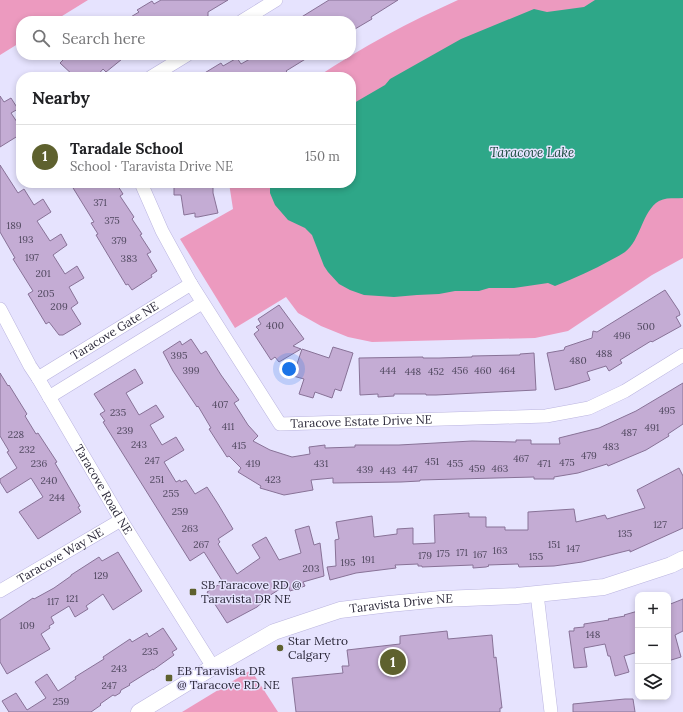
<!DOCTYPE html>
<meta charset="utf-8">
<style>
body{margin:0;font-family:Lora,serif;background:#f6f6f6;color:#202124}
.controls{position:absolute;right:12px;bottom:12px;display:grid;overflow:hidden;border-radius:8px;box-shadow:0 2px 6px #0003}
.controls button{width:36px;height:36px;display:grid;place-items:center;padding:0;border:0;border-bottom:1px solid #e0e0e0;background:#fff;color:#202124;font:20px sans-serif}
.you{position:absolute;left:289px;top:369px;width:14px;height:14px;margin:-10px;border:3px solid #fff;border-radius:50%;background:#1a73e8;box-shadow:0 0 0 6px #1a73e833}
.badge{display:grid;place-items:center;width:26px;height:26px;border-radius:50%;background:#5e612e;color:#fff;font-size:13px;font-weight:700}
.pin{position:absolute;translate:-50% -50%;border:2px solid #fff;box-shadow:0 1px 4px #0006}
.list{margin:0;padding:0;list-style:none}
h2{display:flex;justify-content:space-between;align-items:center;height:52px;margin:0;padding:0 16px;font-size:17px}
h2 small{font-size:13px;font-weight:400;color:#757577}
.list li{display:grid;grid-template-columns:26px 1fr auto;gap:12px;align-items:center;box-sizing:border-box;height:64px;padding:0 16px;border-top:1px solid #e0e0e0}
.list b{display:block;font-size:15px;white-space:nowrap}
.list p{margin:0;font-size:13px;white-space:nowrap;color:#757577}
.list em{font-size:13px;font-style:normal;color:#757577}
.icon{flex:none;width:22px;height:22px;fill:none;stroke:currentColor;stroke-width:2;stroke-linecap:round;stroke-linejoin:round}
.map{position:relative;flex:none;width:683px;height:712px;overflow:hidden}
.search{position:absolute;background:#fff;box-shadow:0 2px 6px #0003;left:16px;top:16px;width:340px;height:44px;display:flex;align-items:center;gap:10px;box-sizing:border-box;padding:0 14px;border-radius:16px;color:#757577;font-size:15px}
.panel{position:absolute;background:#fff;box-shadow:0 2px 6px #0003;left:16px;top:72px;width:340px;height:116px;border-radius:16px}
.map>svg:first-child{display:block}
</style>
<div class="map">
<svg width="683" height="712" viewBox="0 0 683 712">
<rect width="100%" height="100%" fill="#e6e3fe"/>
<!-- green -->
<g fill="#ec9abf">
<path d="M 0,0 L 88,0 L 54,21 L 21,21 L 21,42 L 0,55 Z"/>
<path d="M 458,0 L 683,0 L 683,258 L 652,275 L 568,331 L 535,338 L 372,342 L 348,337 L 321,326 L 298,313 L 286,297 L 235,328 L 180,239 L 233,209 L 229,183 L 351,183 L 351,77 L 317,77 C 362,47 409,22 458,0 Z"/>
<path d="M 251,670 L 278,712 L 182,712 Z"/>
</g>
<!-- water -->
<path fill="#2ea788" d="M 595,0 L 683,0 L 683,198 C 675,199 667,197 659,201 C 642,211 641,240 625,252 C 621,255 616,257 611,260 C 593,270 575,278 555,286 L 548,283 L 514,288 L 489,288 L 479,291 L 455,291 L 439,294 L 417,295 L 394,297 L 364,295 L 350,290 L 339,284 L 328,272 L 324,266 L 312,235 L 305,228 L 288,220 L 275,205 L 270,193 L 270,183 L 351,183 L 351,104 L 354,103 L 385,85 L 390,79 L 461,39 L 534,9 L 547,12 L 584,7 Z"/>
<!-- building -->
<g fill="#c4acd4" stroke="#887297">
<path d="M 161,0 L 228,0 L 208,12 L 208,16 L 200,21 L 124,21 L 139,12 L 137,10 L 152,1 L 154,4 Z"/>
<path d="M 329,0 L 398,0 L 371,17 L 372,19 L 355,29 L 351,21 L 295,21 Z"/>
<path d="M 64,55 L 127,55 L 106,72 L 103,69 L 96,77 L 75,77 L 60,63 L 64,59 Z"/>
<path d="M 257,55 L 312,55 L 286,71 L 287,72 L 280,77 L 198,77 L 221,63 L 223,66 L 237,58 L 241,64 Z"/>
<path d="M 0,96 L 4,102 L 11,98 L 18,109 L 11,113 L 21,128 L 21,134 L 0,147 Z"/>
<path d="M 0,165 L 18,193 L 24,189 L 34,205 L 43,199 L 51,212 L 37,221 L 50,241 L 61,234 L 67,245 L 53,255 L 65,274 L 77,266 L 84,278 L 69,287 L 78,303 L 71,308 L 81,324 L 63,335 L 59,335 L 49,322 L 46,324 L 28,294 L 33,291 L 13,259 L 15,258 L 0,232 Z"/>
<path d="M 70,183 L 116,183 L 123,194 L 120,196 L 134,217 L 132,219 L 142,234 L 140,235 L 151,252 L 147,254 L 157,271 L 151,275 L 152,277 L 132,290 L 128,284 L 126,285 L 96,235 L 98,234 L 91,223 L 94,222 Z"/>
<path d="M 174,183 L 213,183 L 213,193 L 218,213 L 198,217 L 195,217 L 195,213 L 184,215 L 181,195 L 174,195 Z"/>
<path d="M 665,290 L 679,311 L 680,315 L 676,317 L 681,326 L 652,342 L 651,341 L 620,360 L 622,363 L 609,371 L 606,366 L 587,372 L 590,380 L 568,387 L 555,390 L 547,353 L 564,350 L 565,347 L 592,338 L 593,331 L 597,332 Z"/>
<path d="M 279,305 L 304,339 L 293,346 L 301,349 L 279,362 L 275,357 L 271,360 L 254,334 L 259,330 L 256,327 L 261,324 L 258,319 Z"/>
<path d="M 191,339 L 201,354 L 206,351 L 221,375 L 239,400 L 234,403 L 248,425 L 258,436 L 253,441 L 270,450 L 292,457 L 310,454 L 309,447 L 325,445 L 325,448 L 355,447 L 355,445 L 399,445 L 472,441 L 516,442 L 516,440 L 531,440 L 531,444 L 560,444 L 559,438 L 599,428 L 636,411 L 683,383 L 683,424 L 668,434 L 669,436 L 646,450 L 608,466 L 607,464 L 578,473 L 554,477 L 554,479 L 534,479 L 534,477 L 420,480 L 420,481 L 401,482 L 333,483 L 333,478 L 311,480 L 313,490 L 284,495 L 260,488 L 261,486 L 238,472 L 241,468 L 229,456 L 227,457 L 209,429 L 211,428 L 198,406 L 197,407 L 173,371 L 163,352 L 180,341 L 182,345 Z"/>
<path d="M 333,347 L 353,353 L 341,391 L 335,389 L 332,398 L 315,392 L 313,398 L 299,394 L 304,379 L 293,376 L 302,349 L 329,358 Z"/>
<path d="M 534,353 L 536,390 L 436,395 L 426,395 L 426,394 L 394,394 L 394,396 L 378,397 L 378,394 L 360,395 L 359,358 L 423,357 L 423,358 L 439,358 L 472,357 L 472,356 L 520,355 L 520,354 Z"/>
<path d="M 135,369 L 143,383 L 126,393 L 139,415 L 156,405 L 164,417 L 150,425 L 162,445 L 176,437 L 184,450 L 164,462 L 176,482 L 180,480 L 181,482 L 186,480 L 195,494 L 207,487 L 218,504 L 233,529 L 218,539 L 220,542 L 218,544 L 237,574 L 260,558 L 252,545 L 266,537 L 279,560 L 301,553 L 295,530 L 309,526 L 314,545 L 320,543 L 324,576 L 303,582 L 305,586 L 290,591 L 288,584 L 264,599 L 265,600 L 257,607 L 227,623 L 207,592 L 223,582 L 204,552 L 190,561 L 103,422 L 105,421 L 100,414 L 105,411 L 94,394 Z"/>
<path d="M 0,373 L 8,386 L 9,385 L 27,414 L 25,416 L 36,434 L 38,433 L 57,462 L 55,463 L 80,506 L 78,507 L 81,512 L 38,539 L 19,512 L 43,497 L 31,478 L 7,493 L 0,482 L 0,479 L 17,468 L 7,452 L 9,451 L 0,436 Z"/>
<path d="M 679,468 L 683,476 L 683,528 L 630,552 L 630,550 L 582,562 L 554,566 L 519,567 L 518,564 L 488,565 L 489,566 L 486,567 L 473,568 L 473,565 L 422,567 L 422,566 L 418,566 L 418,564 L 395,565 L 396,568 L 356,573 L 330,580 L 327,567 L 336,566 L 335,540 L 339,539 L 336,522 L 372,516 L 374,537 L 397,534 L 397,529 L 413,528 L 413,544 L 435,543 L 434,515 L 469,513 L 469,517 L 486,517 L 486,527 L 505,527 L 505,530 L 528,530 L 528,512 L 574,509 L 576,522 L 605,515 L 607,519 L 645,508 L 637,490 Z"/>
<path d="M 118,552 L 142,591 L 113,610 L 103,594 L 86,606 L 88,609 L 75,617 L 69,606 L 51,617 L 54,623 L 49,626 L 50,628 L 41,634 L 50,649 L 7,674 L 0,662 L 0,620 L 33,598 L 34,599 L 54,588 L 71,576 L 71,575 L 99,557 L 102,561 Z"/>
<path d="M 683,599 L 683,631 L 675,635 L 681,657 L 668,661 L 668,605 Z"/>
<path d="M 638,611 L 638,652 L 624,656 L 629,672 L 615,676 L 610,656 L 608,656 L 605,644 L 584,648 L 587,667 L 574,668 L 569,631 L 574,631 L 574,628 L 584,627 L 584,624 L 603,621 L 609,620 L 608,619 L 625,616 L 624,615 Z"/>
<path d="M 163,628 L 177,649 L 172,652 L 174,655 L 153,670 L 153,669 L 129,684 L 130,685 L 121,690 L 120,693 L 115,696 L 113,695 L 100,704 L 101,705 L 91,712 L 9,712 L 2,701 L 16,693 L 27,710 L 46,698 L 35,682 L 47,674 L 58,691 L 76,679 L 75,677 L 104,659 L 103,657 L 130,639 L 132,642 L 147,633 L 149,637 Z"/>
<path d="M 447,631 L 448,639 L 492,635 L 494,658 L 496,657 L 502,708 L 500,708 L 500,712 L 296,712 L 292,678 L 343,673 L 342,666 L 349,666 L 347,650 L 400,644 L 400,636 Z"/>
<path d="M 625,699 L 633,699 L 635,712 L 573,712 L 573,704 Z"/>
</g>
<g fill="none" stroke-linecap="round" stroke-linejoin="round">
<!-- minor casing -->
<g stroke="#bab4df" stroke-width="14">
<g id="minor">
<path d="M 242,21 L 276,0"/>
<path d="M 151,77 L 187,55"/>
<path id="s1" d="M 141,183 L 162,231 L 191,284 L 280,424 L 546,416 L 589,408 L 625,391 L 683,355"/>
<path id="s2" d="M 0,309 L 30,366 L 38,378 L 121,520 L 213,667"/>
<path id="s3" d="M 38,378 L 191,284"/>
<path d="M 49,397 L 202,303"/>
<path id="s4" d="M 0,591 L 121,520"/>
<path d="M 537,594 L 551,712"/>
</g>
</g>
<!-- tertiary casing -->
<g stroke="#bab4df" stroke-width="17">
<g id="tertiary">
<path id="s5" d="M 139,712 L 213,667 L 274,632 L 340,610 L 389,604 L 441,599 L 517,596 L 604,587 L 671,565 L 683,559"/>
</g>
</g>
<!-- minor -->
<use href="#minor" stroke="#fff" stroke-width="13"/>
<!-- tertiary -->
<use href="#tertiary" stroke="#fff" stroke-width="16"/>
</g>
<!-- markers -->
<g fill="#5e612e" stroke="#e6e3fe" stroke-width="1.5">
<rect x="189" y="588" width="8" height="8" rx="2"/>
<circle cx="280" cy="648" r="4"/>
<rect x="165" y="674" width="8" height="8" rx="2"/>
</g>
<g text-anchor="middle" stroke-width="3" stroke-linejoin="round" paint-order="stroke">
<!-- number labels -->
<g font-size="10" fill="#514960">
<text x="100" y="206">371</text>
<text x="112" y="224">375</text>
<text x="14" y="229">189</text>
<text x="26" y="243">193</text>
<text x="119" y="244">379</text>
<text x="32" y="261">197</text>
<text x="129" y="262">383</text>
<text x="43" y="277">201</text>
<text x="46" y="297">205</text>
<text x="59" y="310">209</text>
<text x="275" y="329">400</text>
<text x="646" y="330">500</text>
<text x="622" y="339">496</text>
<text x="604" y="357">488</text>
<text x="179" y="359">395</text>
<text x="578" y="364">480</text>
<text x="191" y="374">399</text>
<text x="388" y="374">444</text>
<text x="460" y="374">456</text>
<text x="483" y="374">460</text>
<text x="507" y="374">464</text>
<text x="413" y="375">448</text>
<text x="436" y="375">452</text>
<text x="220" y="408">407</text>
<text x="667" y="414">495</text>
<text x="118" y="416">235</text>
<text x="228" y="430">411</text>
<text x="652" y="431">491</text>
<text x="125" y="434">239</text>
<text x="629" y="436">487</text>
<text x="16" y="438">228</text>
<text x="139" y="448">243</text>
<text x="239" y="449">415</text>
<text x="611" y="450">483</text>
<text x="27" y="453">232</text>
<text x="589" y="459">479</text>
<text x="521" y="462">467</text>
<text x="152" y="464">247</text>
<text x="432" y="465">451</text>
<text x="567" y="466">475</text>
<text x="39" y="467">236</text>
<text x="253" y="467">419</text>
<text x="321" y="467">431</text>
<text x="455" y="467">455</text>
<text x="544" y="467">471</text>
<text x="477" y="472">459</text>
<text x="500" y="472">463</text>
<text x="365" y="473">439</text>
<text x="410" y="473">447</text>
<text x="388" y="474">443</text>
<text x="157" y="483">251</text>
<text x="273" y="483">423</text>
<text x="49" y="484">240</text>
<text x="171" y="497">255</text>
<text x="57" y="501">244</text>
<text x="180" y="515">259</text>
<text x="660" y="528">127</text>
<text x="190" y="532">263</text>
<text x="625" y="537">135</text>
<text x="201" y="548">267</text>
<text x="554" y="548">151</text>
<text x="573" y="552">147</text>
<text x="500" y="554">163</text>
<text x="462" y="556">171</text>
<text x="443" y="557">175</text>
<text x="480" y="558">167</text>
<text x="425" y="559">179</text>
<text x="536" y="560">155</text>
<text x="368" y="563">191</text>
<text x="348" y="566">195</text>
<text x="311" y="572">203</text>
<text x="101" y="579">129</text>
<text x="72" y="602">121</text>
<text x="53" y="605">117</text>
<text x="27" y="629">109</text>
<text x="593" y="638">148</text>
<text x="150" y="655">235</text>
<text x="119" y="672">243</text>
<text x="109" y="689">247</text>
<text x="61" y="705">259</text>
</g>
<!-- street labels -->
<g font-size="12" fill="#2b2839" stroke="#e6e3fe">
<text dy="4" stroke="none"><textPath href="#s3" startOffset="90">Taracove Gate NE</textPath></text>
<text dy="4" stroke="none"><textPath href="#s1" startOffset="360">Taracove Estate Drive NE</textPath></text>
<text dy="4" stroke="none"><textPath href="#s2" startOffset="208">Taracove Road NE</textPath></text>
<text dy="4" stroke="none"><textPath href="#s4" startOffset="70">Taracove Way NE</textPath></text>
<text dy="4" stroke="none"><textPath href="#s5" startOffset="288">Taravista Drive NE</textPath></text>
</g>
<!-- poi labels -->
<g font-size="12" fill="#2b2839" stroke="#e6e3fe" text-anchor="start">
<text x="201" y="589">SB Taracove RD @<tspan x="201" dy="14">Taravista DR NE</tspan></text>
<text x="288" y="645">Star Metro<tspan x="288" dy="14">Calgary</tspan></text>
<text x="177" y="675">EB Taravista DR<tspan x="177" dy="14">@ Taracove RD NE</tspan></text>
</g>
<!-- water labels -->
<g font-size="13" font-style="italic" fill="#18493b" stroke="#e6e3fe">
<text x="532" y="157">Taracove Lake</text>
</g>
</g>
</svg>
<div class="controls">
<button>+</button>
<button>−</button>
<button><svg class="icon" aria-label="layers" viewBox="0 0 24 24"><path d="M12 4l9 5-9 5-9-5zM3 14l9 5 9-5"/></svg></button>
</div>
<div class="you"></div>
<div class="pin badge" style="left:393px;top:662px">1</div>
<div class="search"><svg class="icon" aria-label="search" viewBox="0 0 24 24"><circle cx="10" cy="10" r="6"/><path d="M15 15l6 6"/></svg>Search here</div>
<section class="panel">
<h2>Nearby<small></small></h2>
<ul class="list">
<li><span class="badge">1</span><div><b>Taradale School</b><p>School · Taravista Drive NE</p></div><em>150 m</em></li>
</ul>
</section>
</div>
